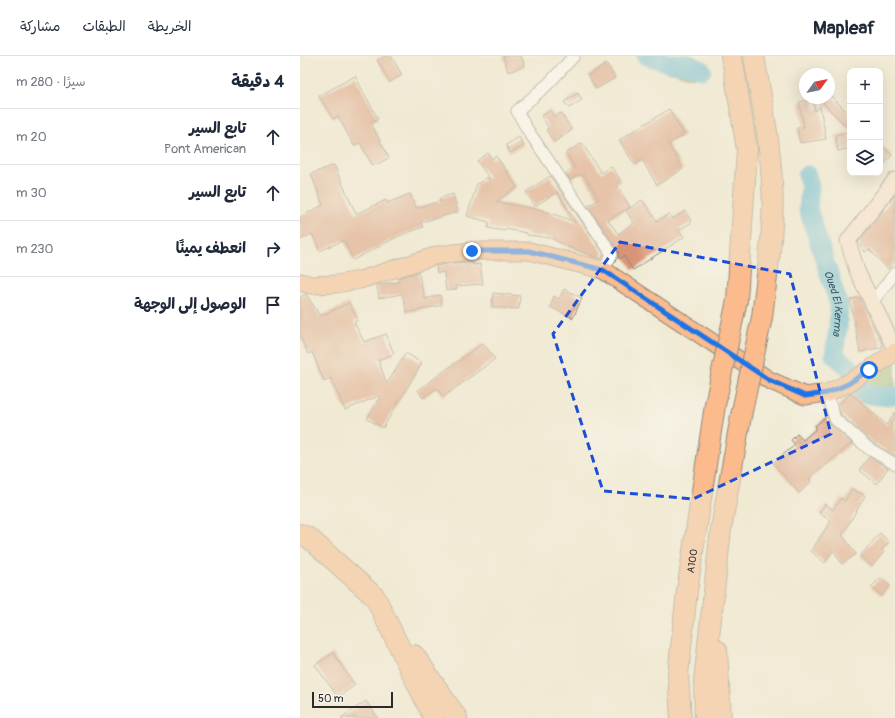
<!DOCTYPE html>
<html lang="ar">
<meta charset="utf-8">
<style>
body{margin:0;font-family:Pangolin,"Playpen Sans Arabic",sans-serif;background:#f2f2f3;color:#1f2937;direction:rtl}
.controls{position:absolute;right:12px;top:12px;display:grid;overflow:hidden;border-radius:8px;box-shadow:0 4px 16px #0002}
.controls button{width:36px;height:36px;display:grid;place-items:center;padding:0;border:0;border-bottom:1px solid #e0e1e3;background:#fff;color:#1f2937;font:20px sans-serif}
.compass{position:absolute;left:499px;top:12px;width:36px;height:36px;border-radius:50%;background:#fff;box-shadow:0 4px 16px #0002;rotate:57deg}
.scale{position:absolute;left:12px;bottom:10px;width:81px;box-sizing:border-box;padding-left:4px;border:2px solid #2b2b2b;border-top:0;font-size:11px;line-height:14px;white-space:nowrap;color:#2b2b2b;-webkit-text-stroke:3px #f7f3e8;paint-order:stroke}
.stop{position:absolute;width:12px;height:12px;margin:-9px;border:3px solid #1a73e8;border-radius:50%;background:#fff}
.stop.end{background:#1a73e8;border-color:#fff;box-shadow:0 1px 4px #0008}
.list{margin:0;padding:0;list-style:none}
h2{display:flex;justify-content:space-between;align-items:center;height:52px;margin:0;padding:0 16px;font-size:17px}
h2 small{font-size:13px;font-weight:400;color:#747a83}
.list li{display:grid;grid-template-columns:26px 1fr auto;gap:12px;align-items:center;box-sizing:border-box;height:56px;padding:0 16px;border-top:1px solid #e0e1e3}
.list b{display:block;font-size:15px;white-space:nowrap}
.list p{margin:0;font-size:13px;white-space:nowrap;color:#747a83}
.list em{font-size:13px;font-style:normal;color:#747a83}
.icon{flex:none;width:22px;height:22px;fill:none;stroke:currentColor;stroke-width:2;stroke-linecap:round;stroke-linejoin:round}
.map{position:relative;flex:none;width:595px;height:662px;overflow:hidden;direction:ltr}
header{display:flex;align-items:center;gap:24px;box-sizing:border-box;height:56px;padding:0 20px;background:#fff;border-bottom:1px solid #e0e1e3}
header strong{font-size:19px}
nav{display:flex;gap:22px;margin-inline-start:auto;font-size:14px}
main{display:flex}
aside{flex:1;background:#fff}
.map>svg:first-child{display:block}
</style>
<header>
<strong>Mapleaf</strong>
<nav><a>الخريطة</a><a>الطبقات</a><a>مشاركة</a></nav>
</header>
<main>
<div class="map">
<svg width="595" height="662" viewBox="0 0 595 662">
<rect width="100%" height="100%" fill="#f7f3e8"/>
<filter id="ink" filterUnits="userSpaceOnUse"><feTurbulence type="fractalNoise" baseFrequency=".025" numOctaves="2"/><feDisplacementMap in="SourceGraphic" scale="8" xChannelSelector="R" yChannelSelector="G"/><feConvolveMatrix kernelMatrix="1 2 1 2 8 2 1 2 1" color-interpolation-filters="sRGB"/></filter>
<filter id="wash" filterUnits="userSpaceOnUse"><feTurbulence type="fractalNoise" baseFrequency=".012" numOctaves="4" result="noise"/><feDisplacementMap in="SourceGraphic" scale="16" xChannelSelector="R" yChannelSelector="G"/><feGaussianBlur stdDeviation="0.9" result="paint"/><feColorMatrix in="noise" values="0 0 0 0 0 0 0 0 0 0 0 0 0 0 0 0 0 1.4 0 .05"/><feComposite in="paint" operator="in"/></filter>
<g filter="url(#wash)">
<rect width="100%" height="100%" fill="#f0ead3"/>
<!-- forest -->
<g fill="#84aa60" stroke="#586a46">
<path d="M 336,0 L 394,0 L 393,22 L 349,9 Z"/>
<path d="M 595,303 L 595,334 C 583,336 570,337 561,327 Z"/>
</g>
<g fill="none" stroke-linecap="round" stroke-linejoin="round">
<!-- river -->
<g stroke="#58b8d7" stroke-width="19">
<path d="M 346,0 L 369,7 L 388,8 L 402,14"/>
<path id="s1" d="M 507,119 L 510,131 L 508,153 L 539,249 L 538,272 L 534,299 L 551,313 L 563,338 L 580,340 L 595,340"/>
</g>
</g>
<g id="blocks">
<!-- building -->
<g fill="#d99474">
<path d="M 85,0 L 91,0 L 102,19 L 90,26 L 77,4 Z"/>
<path d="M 203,0 L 221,0 L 225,10 L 208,16 Z"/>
<path d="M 307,8 L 315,22 L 296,33 L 288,19 Z"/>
<path d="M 55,20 L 78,63 L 71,67 L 89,102 L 73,110 L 60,87 L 54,90 L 38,60 L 33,63 L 19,40 Z"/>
<path d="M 278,37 L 282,44 L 269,52 L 264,46 Z"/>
<path d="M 530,39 L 550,59 L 550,74 L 523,47 L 527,42 L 529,42 Z"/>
<path d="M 513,43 L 515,55 L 520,50 L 526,83 L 500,87 L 497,72 L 504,71 L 499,46 Z"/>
<path d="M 369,53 L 384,79 L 368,88 L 383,113 L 357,129 L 342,104 L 335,109 L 319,84 Z"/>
<path d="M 250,54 L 254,61 L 261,57 L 272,74 L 254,86 L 246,74 L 249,72 L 241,60 Z"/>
<path d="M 550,76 L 550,92 L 538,95 L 535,79 Z"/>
<path d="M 219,81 L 224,90 L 210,97 L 206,89 Z"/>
<path d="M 282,87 L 301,117 L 311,110 L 321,125 L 316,128 L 330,151 L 308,164 L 318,178 L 334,167 L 326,155 L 342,144 L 357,165 L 369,158 L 372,163 L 385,155 L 392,166 L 379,174 L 384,181 L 333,214 L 324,200 L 319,203 L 318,194 L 288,150 L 299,143 L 283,118 L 281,120 L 280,118 L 270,124 L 266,117 L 275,111 L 266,97 Z"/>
<path d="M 580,88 L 592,99 L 580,113 Z"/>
<path d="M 188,97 L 192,103 L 196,100 L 217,131 L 196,146 L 242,154 L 276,166 L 257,136 L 235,150 L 226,136 L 250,120 L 304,198 L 301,203 L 266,190 L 251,182 L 227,179 L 227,177 L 205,173 L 205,175 L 188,172 L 189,166 L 167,160 L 177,128 L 186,122 L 190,123 L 177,105 Z"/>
<path d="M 34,109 L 56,158 L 86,144 L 87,147 L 110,138 L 116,152 L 141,145 L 140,142 L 153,138 L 158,156 L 121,166 L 123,171 L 99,180 L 53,204 L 44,184 L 20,195 L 12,178 L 0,184 L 0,161 L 23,149 L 11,118 Z"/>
<path d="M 595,139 L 595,205 L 588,213 L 569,193 L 565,196 L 558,186 Z"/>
<path d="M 173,206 L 173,209 L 180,208 L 183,228 L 156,230 L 157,233 L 146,235 L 144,216 L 137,217 L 136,210 L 152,207 Z"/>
<path d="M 118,216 L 125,243 L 140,239 L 142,249 L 107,257 L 102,238 L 79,242 L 77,229 L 99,226 L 98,222 Z"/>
<path d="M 264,233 L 282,242 L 273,262 L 250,251 L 254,240 L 259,243 Z"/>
<path d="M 193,237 L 220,240 L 219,253 L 192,251 Z"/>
<path d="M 6,238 L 20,260 L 49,247 L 58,264 L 54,266 L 64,286 L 86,278 L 94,298 L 78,304 L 87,328 L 106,297 L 122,307 L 83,372 L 67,363 L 81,339 L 45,354 L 31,322 L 24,325 L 12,296 L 8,298 L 0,280 L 0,241 Z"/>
<path d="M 559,241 L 581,286 L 583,291 L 560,296 L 550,244 Z"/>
<path d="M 183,287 L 195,303 L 143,341 L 137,332 L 123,342 L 118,334 Z"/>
<path d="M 550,337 L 587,369 L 595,356 L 595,400 L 572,386 L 541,359 L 538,350 Z"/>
<path d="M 527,360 L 530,368 L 552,387 L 509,423 L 511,426 L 499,437 L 473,407 L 495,389 L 491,384 L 497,378 L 503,384 L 517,372 L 515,370 Z"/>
<path d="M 569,401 L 588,412 L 577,428 L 559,414 Z"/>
<path d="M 552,433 L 565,440 L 542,479 L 556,498 L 542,508 L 533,494 L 525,507 L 511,495 L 531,465 L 519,457 L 525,448 L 533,454 L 541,442 L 545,445 Z"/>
<path d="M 580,477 L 589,486 L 581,494 L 584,496 L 572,510 L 560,500 Z"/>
<path d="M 580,522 L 590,530 L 582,540 L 571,531 Z"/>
<path d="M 33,597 L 55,629 L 38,641 L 15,609 Z"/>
<path d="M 66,645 L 78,662 L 41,662 Z"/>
</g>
</g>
</g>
<g filter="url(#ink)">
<use href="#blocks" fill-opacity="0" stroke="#8e8a7f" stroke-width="1"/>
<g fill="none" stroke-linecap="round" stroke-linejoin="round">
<!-- street casing -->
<g stroke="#8e8a7f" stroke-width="13">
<g id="street">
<path d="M 274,0 L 248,28 L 217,55 L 227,73 L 312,198 L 303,214"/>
<path d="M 572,246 L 595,217"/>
<path d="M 527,337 L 535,363 L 568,392 L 595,408"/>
</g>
</g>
<!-- secondary casing -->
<g stroke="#8e8a7f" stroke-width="17">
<path id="secondary" d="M 595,124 L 548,185 L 557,215 L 595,293"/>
</g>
<!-- primary casing -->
<g stroke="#8e8a7f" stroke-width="19">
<path id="primary" d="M 0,226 L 12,229 L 36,228 L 60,224 L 138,199 L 172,195 L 229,195 L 303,214 L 469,324 L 505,340 L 527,337 L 548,327 L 569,314 L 595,296"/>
</g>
<!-- highway casing -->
<g stroke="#8e8a7f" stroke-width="22">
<g id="highway">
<path d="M 431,0 L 434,13 L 447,94 L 437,244"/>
<path d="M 454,0 C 461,42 470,84 472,127 C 475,172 467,217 462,261"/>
<path d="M 0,478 L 9,482 L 75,541 L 134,662"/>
<path d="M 417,594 L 421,662"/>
<path d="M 114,599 L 157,662"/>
<path id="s2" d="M 381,662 L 378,619 L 387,535 L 415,349"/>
<path d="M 405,662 L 404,625 L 421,473 L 441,360"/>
</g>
</g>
<!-- street -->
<use href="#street" stroke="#fff" stroke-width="11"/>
<!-- secondary -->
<use href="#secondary" stroke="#fde4d1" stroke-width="15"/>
<!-- primary -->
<use href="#primary" stroke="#fbbb8c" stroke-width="17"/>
<!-- highway -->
<use href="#highway" stroke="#fbbb8c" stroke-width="20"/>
<!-- highway-bridge casing -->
<g stroke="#8e8a7f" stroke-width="22" stroke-linecap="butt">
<g id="highway-bridge">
<path d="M 415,349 L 437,244"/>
<path d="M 441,360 L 462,261"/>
</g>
</g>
<!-- highway-bridge -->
<use href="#highway-bridge" stroke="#fbbb8c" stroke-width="20"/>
</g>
</g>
<g fill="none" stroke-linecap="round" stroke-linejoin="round" filter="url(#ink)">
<!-- route -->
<path stroke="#1a73e8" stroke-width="5" d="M 172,195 L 229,195 L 303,214 L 469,324 L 505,340 L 527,337 L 548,328 L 569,314"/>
</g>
<!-- marked area -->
<path d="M0 0H595V662H0ZM 320,186 L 490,218 L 531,378 L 393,443 L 303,435 L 253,278 Z" fill="#f0ead3" fill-opacity=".55" fill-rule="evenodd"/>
<path fill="none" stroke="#1d4ed8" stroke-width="3" stroke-dasharray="8 5" stroke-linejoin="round" d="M 320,186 L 490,218 L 531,378 L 393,443 L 303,435 L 253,278 Z"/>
<g text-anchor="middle" stroke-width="4" stroke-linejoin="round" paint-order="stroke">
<!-- street labels -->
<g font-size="10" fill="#2b2b2b" stroke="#f7f3e8">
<text dy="4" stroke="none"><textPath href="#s2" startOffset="158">A100</textPath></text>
</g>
<!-- water labels -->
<g font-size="11" font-style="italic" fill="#3b5c67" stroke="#f7f3e8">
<text dy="4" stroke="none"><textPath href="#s1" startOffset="133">Oued El Kerma</textPath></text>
</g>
</g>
</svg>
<div class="controls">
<button>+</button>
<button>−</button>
<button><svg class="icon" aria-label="layers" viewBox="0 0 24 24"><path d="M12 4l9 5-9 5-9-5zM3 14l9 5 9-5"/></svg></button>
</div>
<svg class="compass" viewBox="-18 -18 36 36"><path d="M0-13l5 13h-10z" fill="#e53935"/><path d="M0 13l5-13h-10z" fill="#747a83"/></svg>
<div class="scale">50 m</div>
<div class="stop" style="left:569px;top:314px"></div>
<div class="stop end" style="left:172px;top:195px"></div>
</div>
<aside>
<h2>4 دقيقة<small>سيرًا · 280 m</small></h2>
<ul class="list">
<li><svg class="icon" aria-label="ahead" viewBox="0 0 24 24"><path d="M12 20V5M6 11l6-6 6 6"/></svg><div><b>تابع السير</b><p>Pont American</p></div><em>20 m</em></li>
<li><svg class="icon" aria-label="ahead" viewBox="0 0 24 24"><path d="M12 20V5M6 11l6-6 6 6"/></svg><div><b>تابع السير</b></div><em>30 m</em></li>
<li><svg class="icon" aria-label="right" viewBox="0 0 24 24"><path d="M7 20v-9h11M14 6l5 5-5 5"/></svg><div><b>انعطف يمينًا</b></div><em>230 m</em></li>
<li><svg class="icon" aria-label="arrive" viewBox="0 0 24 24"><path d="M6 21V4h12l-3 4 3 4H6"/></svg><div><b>الوصول إلى الوجهة</b></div></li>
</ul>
</aside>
</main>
